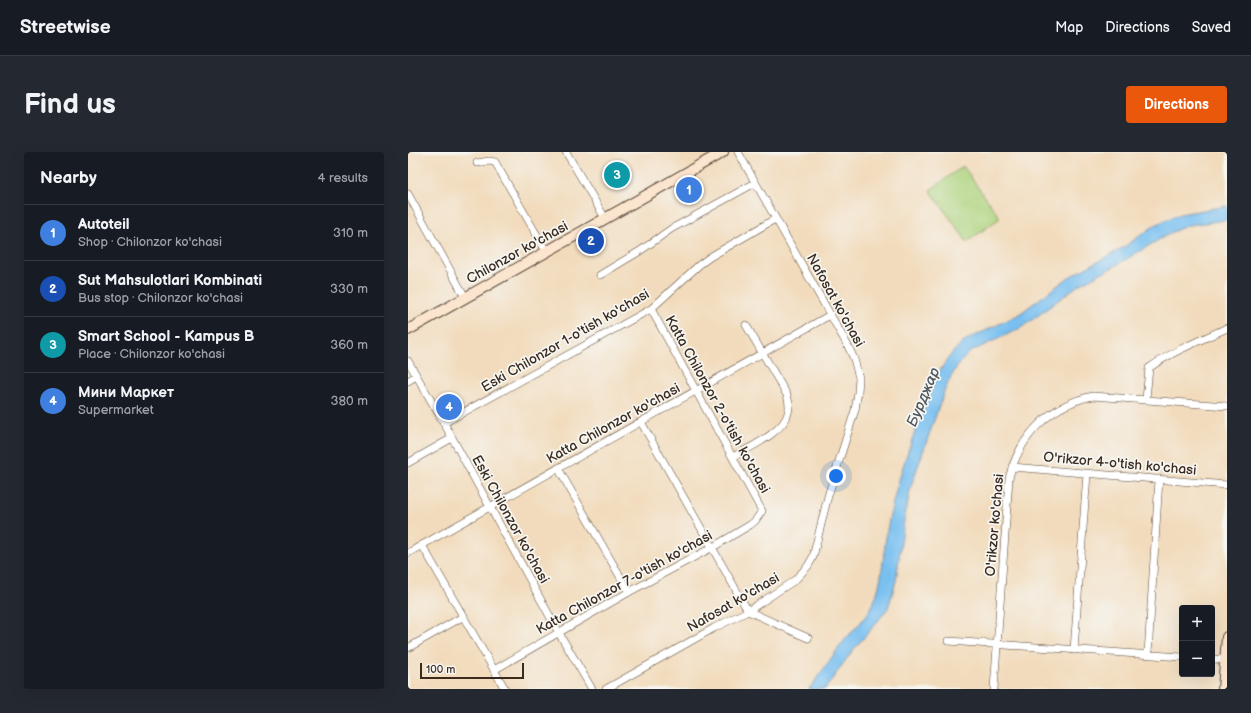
<!DOCTYPE html>
<meta charset="utf-8">
<style>
body{margin:0;font-family:"Balsamiq Sans",sans-serif;background:#242831;color:#f1f3f6}
.controls{position:absolute;right:12px;bottom:12px;display:grid;overflow:hidden;border-radius:4px;box-shadow:0 4px 16px #0002}
.controls button{width:36px;height:36px;display:grid;place-items:center;padding:0;border:0;border-bottom:1px solid #363941;background:#171b24;color:#f1f3f6;font:20px sans-serif}
.scale{position:absolute;left:12px;bottom:10px;width:104px;box-sizing:border-box;padding-left:4px;border:2px solid #3b2a1e;border-top:0;font-size:11px;line-height:14px;white-space:nowrap;color:#3b2a1e;-webkit-text-stroke:3px #f6f6f2;paint-order:stroke}
.you{position:absolute;left:428px;top:324px;width:14px;height:14px;margin:-10px;border:3px solid #fff;border-radius:50%;background:#1a73e8;box-shadow:0 0 0 6px #1a73e833}
.badge{display:grid;place-items:center;width:26px;height:26px;border-radius:50%;background:#ea580c;color:#fff;font-size:13px;font-weight:700}
.pin{position:absolute;translate:-50% -50%;border:2px solid #fff;box-shadow:0 1px 4px #0006}
.list{margin:0;padding:0;list-style:none}
h2{display:flex;justify-content:space-between;align-items:center;height:52px;margin:0;padding:0 16px;font-size:17px}
h2 small{font-size:13px;font-weight:400;color:#9ea1a6}
.list li{display:grid;grid-template-columns:26px 1fr auto;gap:12px;align-items:center;box-sizing:border-box;height:56px;padding:0 16px;border-top:1px solid #363941}
.list b{display:block;font-size:15px;white-space:nowrap}
.list p{margin:0;font-size:13px;white-space:nowrap;color:#9ea1a6}
.list em{font-size:13px;font-style:normal;color:#9ea1a6}
.map{position:relative;flex:none;width:819px;height:537px;overflow:hidden;border-radius:4px}
header{display:flex;align-items:center;gap:24px;box-sizing:border-box;height:56px;padding:0 20px;background:#171b24;border-bottom:1px solid #363941}
header strong{font-size:19px}
nav{display:flex;gap:22px;margin-inline-start:auto;font-size:14px}
.intro{display:flex;align-items:center;justify-content:space-between;box-sizing:border-box;height:96px;padding:0 24px}
h1{margin:0;font-size:28px}
.button{padding:10px 18px;border-radius:4px;background:#ea580c;color:#fff;font-size:14px;font-weight:700}
main{display:flex;gap:24px;padding:0 24px}
aside{flex:1;background:#171b24;border-radius:4px;box-shadow:0 4px 16px #0002}
.map>svg:first-child{display:block}
</style>
<header>
<strong>Streetwise</strong>
<nav><a>Map</a><a>Directions</a><a>Saved</a></nav>
</header>
<div class="intro"><h1>Find us</h1><a class="button">Directions</a></div>
<main>
<aside>
<h2>Nearby<small>4 results</small></h2>
<ul class="list">
<li><span class="badge" style="background:#3f7fe0">1</span><div><b>Autoteil</b><p>Shop · Chilonzor ko'chasi</p></div><em>310 m</em></li>
<li><span class="badge" style="background:#1a4fb4">2</span><div><b>Sut Mahsulotlari Kombinati</b><p>Bus stop · Chilonzor ko'chasi</p></div><em>330 m</em></li>
<li><span class="badge" style="background:#0f9aa8">3</span><div><b>Smart School - Kampus B</b><p>Place · Chilonzor ko'chasi</p></div><em>360 m</em></li>
<li><span class="badge" style="background:#3f7fe0">4</span><div><b>Мини Маркет</b><p>Supermarket</p></div><em>380 m</em></li>
</ul>
</aside>
<div class="map">
<svg width="819" height="537" viewBox="0 0 819 537">
<rect width="100%" height="100%" fill="#f6f6f2"/>
<filter id="ink" filterUnits="userSpaceOnUse"><feTurbulence type="fractalNoise" baseFrequency=".025" numOctaves="2"/><feDisplacementMap in="SourceGraphic" scale="8" xChannelSelector="R" yChannelSelector="G"/><feConvolveMatrix kernelMatrix="1 2 1 2 8 2 1 2 1" color-interpolation-filters="sRGB"/></filter>
<filter id="wash" filterUnits="userSpaceOnUse"><feTurbulence type="fractalNoise" baseFrequency=".012" numOctaves="4" result="noise"/><feDisplacementMap in="SourceGraphic" scale="16" xChannelSelector="R" yChannelSelector="G"/><feGaussianBlur stdDeviation="0.9" result="paint"/><feColorMatrix in="noise" values="0 0 0 0 0 0 0 0 0 0 0 0 0 0 0 0 0 1.4 0 .05"/><feComposite in="paint" operator="in"/></filter>
<g filter="url(#wash)">
<rect width="100%" height="100%" fill="#f2dbbc"/>
<!-- green -->
<path fill="#add27c" stroke="#747e4d" d="M 555,14 L 592,66 L 559,90 L 522,38 Z"/>
<!-- water -->
<path fill="#79c0f0" stroke="#5a7587" d="M 819,54 L 819,68 L 781,73 L 764,80 L 705,115 L 672,132 L 613,176 L 562,200 C 550,211 542,225 536,240 L 503,334 L 496,368 L 488,429 L 480,456 L 465,475 L 445,498 L 417,537 L 401,537 C 413,521 423,506 435,490 C 445,478 458,467 465,452 C 475,430 475,402 479,378 C 486,342 496,308 509,274 C 521,242 531,207 560,187 L 610,163 L 661,125 L 713,97 L 749,72 L 772,62 Z"/>
</g>
<g filter="url(#ink)">
<g fill="none" stroke-linecap="round" stroke-linejoin="round">
<!-- minor casing -->
<g stroke="#564536" stroke-width="8">
<g id="minor">
<path d="M 158,0 L 197,66"/>
<path d="M 69,11 L 81,9 L 87,10 L 138,99"/>
<path d="M 0,42 L 57,145"/>
<path d="M 192,123 L 232,99 L 263,77 L 347,31"/>
<path d="M 0,209 L 36,271 L 151,481 L 184,537"/>
<path d="M 0,229 L 8,224"/>
<path d="M 738,247 L 741,216 C 765,199 793,188 819,176"/>
<path d="M 233,270 L 340,459 L 400,486"/>
<path d="M 36,271 L 243,157 L 291,113 L 302,105 L 367,67"/>
<path d="M 325,305 C 341,296 376,280 380,261 C 382,255 381,249 379,243 L 338,173"/>
<path d="M 0,311 L 44,286"/>
<path d="M 604,315 L 819,333"/>
<path d="M 150,316 L 221,440"/>
<path d="M 14,393 L 97,537"/>
<path d="M 0,401 L 422,163"/>
<path d="M 540,489 L 774,505"/>
<path d="M 0,496 L 56,464"/>
<path d="M 666,498 L 679,322"/>
<path d="M 740,502 L 751,327"/>
<path d="M 804,507 L 819,508"/>
<path d="M 86,518 L 221,440 L 305,395 L 342,373 L 347,369 L 354,359 L 243,157"/>
<path d="M 198,537 L 306,476 L 340,459 L 387,428 L 400,414 L 405,405 L 420,344 L 447,258 L 450,240 L 451,226 L 446,207 L 440,194 L 330,0"/>
<path d="M 586,537 L 601,326 C 612,283 642,253 685,244 L 819,254"/>
</g>
</g>
<!-- secondary casing -->
<g stroke="#564536" stroke-width="12">
<g id="secondary">
<path d="M 0,178 L 315,0"/>
<path d="M 815,537 L 819,485"/>
</g>
</g>
<!-- minor -->
<use href="#minor" stroke="#fff" stroke-width="7"/>
<!-- secondary -->
<use href="#secondary" stroke="#fce5cf" stroke-width="10"/>
</g>
</g>
<g text-anchor="middle" stroke-width="3.5" stroke-linejoin="round" paint-order="stroke">
<!-- street labels -->
<g font-size="14" fill="#3b2a1e" stroke="#f6f6f2">
<text transform="translate(109 100) rotate(-29)" y="5">Chilonzor ko'chasi</text>
<text transform="translate(428 148) rotate(61)" y="5">Nafosat ko'chasi</text>
<text transform="translate(157 188) rotate(-30)" y="5">Eski Chilonzor 1-o'tish ko'chasi</text>
<text transform="translate(310 252) rotate(61)" y="5">Katta Chilonzor 2-o'tish ko'chasi</text>
<text transform="translate(205 271) rotate(-29)" y="5">Katta Chilonzor ko'chasi</text>
<text transform="translate(712 311) rotate(5)" y="5">O'rikzor 4-o'tish ko'chasi</text>
<text transform="translate(103 367) rotate(61)" y="5">Eski Chilonzor ko'chasi</text>
<text transform="translate(586 373) rotate(-85)" y="5">O'rikzor ko'chasi</text>
<text transform="translate(216 430) rotate(-29)" y="5">Katta Chilonzor 7-o'tish ko'chasi</text>
<text transform="translate(325 450) rotate(-30)" y="5">Nafosat ko'chasi</text>
</g>
<!-- water labels -->
<g font-size="15" font-style="italic" fill="#4e575d" stroke="#f6f6f2">
<text transform="translate(515 245) rotate(-67)" y="5">Бурджар</text>
</g>
</g>
</svg>
<div class="controls">
<button>+</button>
<button>−</button>
</div>
<div class="scale">100 m</div>
<div class="you"></div>
<div class="pin badge" style="left:281px;top:38px;background:#3f7fe0">1</div>
<div class="pin badge" style="left:183px;top:89px;background:#1a4fb4">2</div>
<div class="pin badge" style="left:209px;top:23px;background:#0f9aa8">3</div>
<div class="pin badge" style="left:41px;top:255px;background:#3f7fe0">4</div>
</div>
</main>
